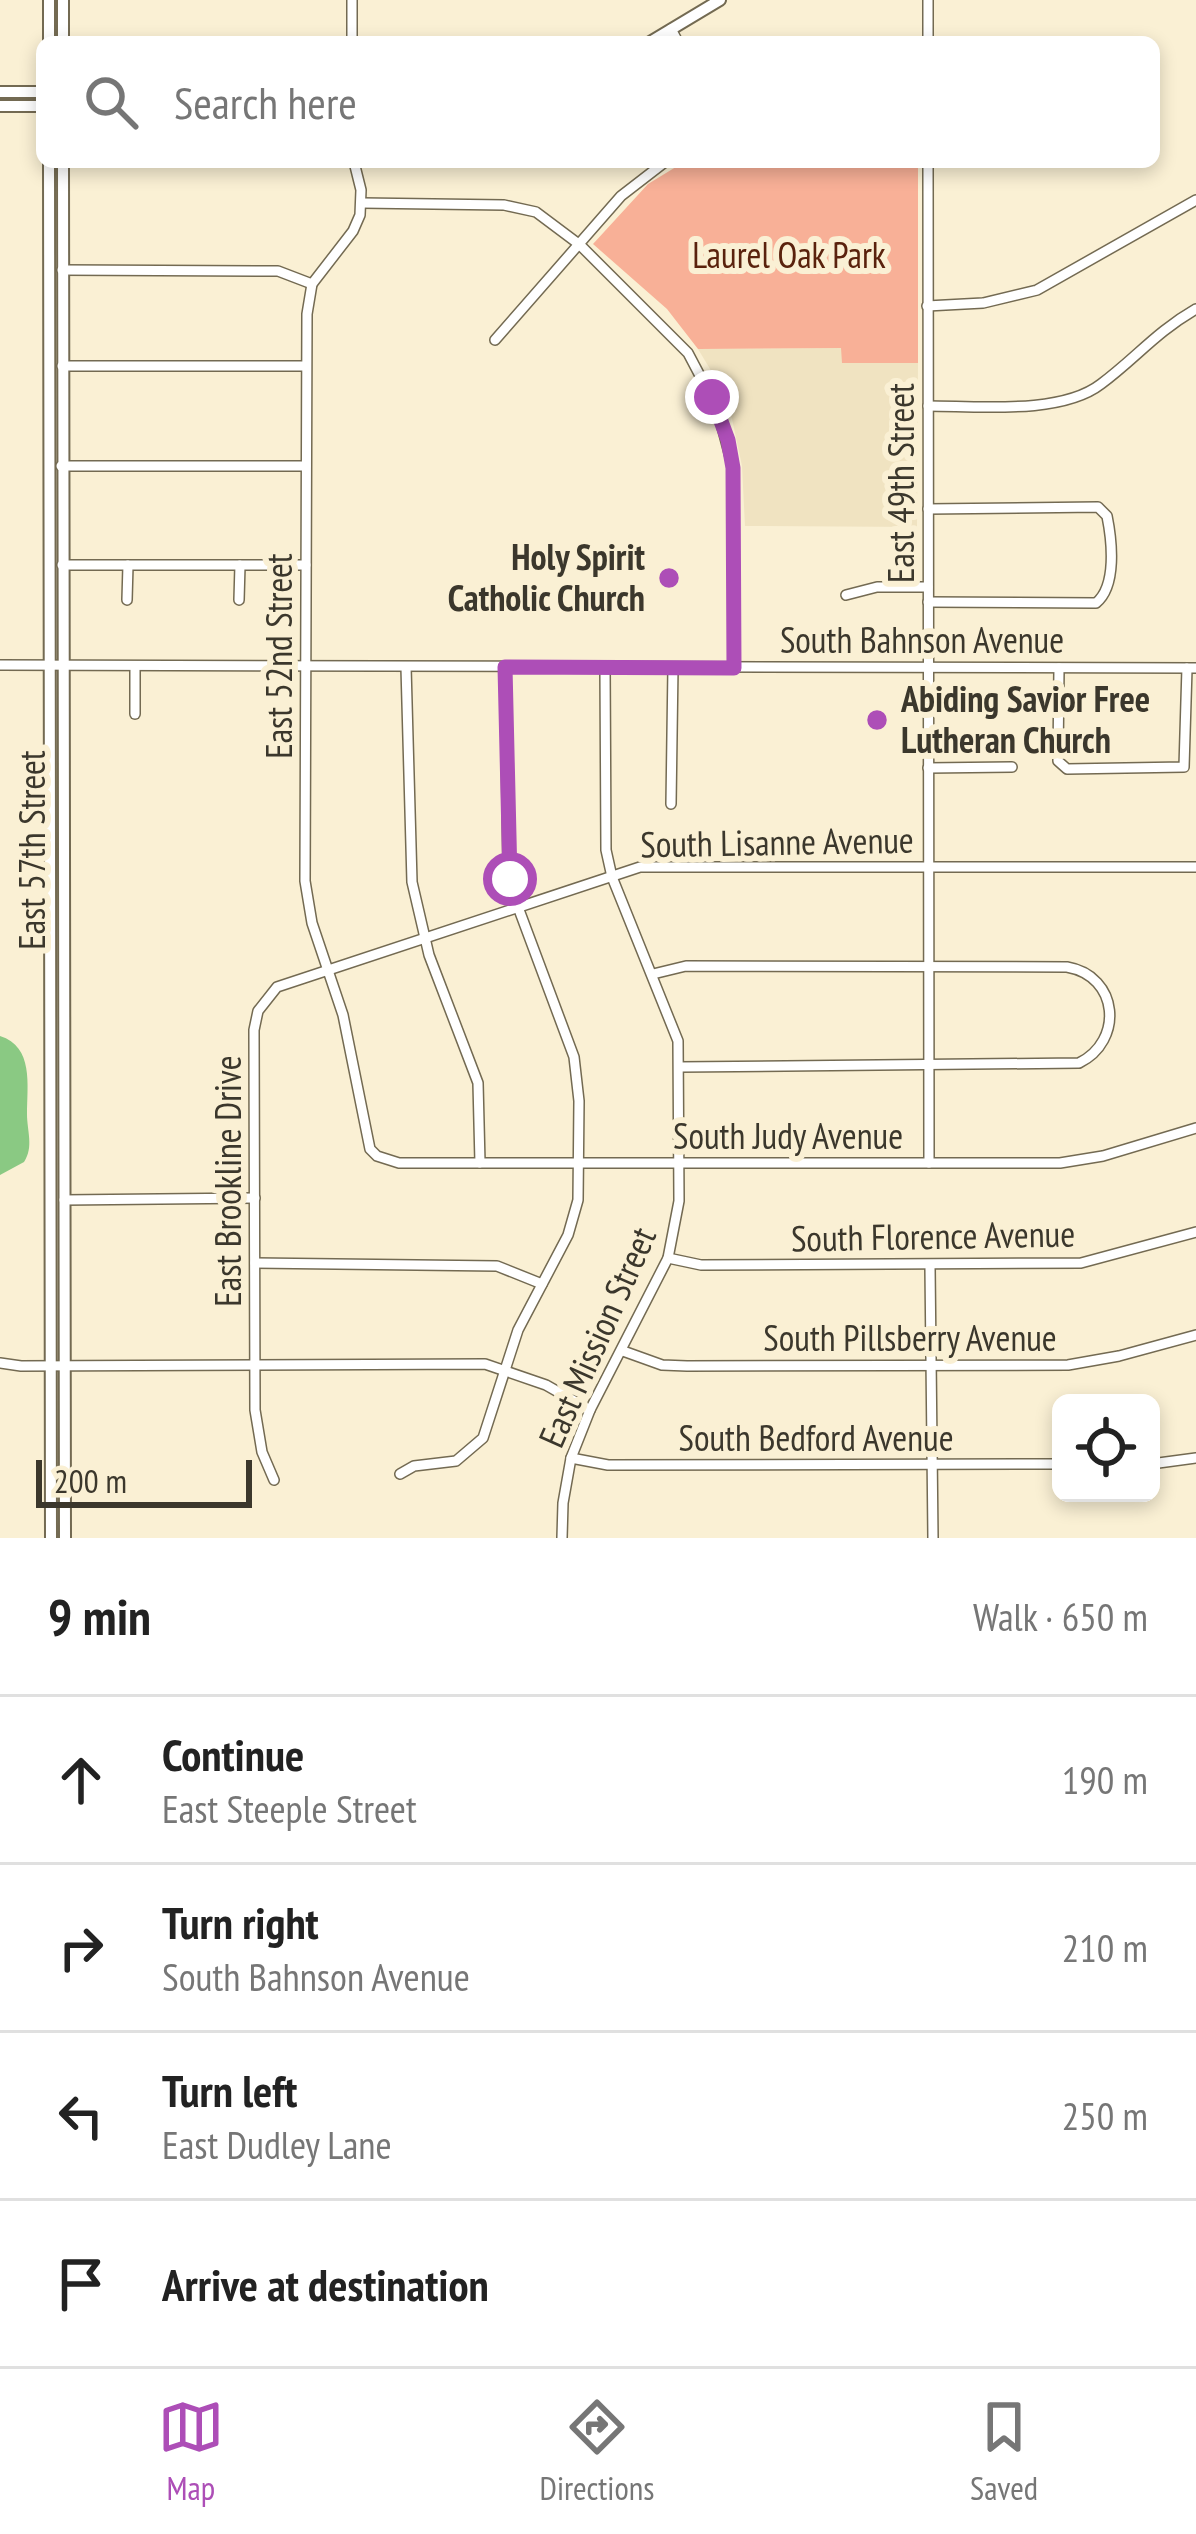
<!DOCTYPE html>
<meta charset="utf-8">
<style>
body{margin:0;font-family:"PT Sans Narrow",sans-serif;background:#f2f2f2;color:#222}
.controls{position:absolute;right:36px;bottom:36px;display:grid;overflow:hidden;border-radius:18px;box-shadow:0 6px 18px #0003}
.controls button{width:108px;height:108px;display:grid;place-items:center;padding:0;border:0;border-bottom:3px solid #e0e0e0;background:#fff;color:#222;font:60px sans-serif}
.scale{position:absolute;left:36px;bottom:30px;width:216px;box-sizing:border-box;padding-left:12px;border:6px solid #3b372c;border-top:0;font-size:33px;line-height:42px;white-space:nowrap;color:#3b372c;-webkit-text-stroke:9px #faf0d4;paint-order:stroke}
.stop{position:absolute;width:36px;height:36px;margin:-27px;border:9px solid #ad4eb7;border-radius:50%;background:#fff}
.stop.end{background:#ad4eb7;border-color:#fff;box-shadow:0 3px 12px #0008}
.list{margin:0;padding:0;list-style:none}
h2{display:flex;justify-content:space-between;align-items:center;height:156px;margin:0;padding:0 48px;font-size:51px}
h2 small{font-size:39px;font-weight:400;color:#767676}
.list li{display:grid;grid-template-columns:78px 1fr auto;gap:36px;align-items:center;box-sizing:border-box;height:168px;padding:0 48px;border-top:3px solid #e0e0e0}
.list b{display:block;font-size:45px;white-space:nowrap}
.list p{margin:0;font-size:39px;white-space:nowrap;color:#767676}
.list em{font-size:39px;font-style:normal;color:#767676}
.icon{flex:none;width:66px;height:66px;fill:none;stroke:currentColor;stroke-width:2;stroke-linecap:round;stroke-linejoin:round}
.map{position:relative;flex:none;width:1196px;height:1538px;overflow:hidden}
.search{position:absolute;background:#fff;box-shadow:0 6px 18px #0003;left:36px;right:36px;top:36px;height:132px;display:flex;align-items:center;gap:30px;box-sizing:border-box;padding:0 42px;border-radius:18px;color:#767676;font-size:45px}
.sheet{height:828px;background:#fff}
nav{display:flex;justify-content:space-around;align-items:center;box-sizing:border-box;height:168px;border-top:3px solid #e0e0e0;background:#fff;font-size:33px;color:#767676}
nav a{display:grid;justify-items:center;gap:6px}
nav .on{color:#ad4eb7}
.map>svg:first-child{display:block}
</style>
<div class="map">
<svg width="1196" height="1538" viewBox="0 0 1196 1538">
<rect width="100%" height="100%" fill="#faf0d4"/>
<!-- built -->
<path fill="#f0e3c1" d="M 842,348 L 842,363 L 918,363 L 917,527 L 745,526 L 742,466 L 732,419 L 719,384 L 698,349 Z"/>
<!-- green -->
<path fill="#f8b097" d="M 684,162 L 918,162 L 918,363 L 842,363 L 841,348 L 698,349 L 667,309 L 593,244 L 648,184 Z"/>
<!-- water -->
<path fill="#8ac983" d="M 0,1036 C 34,1047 27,1085 27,1114 C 27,1131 34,1147 24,1162 L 0,1175 Z"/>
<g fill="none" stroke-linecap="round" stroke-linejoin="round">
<!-- minor casing -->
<g stroke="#736a52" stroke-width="12">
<g id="minor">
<path d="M 928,0 L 928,42"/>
<path d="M 671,29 L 678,42"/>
<path d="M 352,42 L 352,0"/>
<path d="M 354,162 L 361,190 L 360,215 L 353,231 L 312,284 L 307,314 L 305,881 L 312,923 L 343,1015 L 370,1149 L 377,1156 L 399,1163 L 1060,1163 L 1103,1156 L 1196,1128"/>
<path d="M 928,162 L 929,1163"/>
<path d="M 362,203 L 504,205 L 536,212 L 580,245 L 688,353 L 717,408 L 733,468 L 733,667"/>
<path d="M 62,270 L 278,271 L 312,284"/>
<path d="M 927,306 L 983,303 L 1037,290 L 1196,200"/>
<path d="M 495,340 L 621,196 L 665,162"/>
<path d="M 62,366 L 306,366"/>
<path d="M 928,406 C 977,406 1061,415 1101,384 C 1136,358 1156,332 1196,309"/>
<path d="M 61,466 L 306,466"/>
<path d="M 928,509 L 1098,507 L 1107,516 C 1112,541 1117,586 1096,603 L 928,602"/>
<path d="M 62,565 L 306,565"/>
<path d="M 846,595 L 877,587 L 928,587"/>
<path d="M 127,600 L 128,565"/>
<path d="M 239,600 L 240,565"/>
<path d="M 0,665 L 1196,668"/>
<path d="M 135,666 L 135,714"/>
<path d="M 406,667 L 412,882 L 429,955 L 478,1083 L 480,1163"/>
<path d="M 1059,668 L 1058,761 L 1067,769 L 1184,767 L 1187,668"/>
<path d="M 928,768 L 1012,767"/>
<path d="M 671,804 L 673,667"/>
<path d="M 653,974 L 686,966 L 1067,967 C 1119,976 1124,1041 1079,1063 L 680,1067"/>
<path d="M 64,1200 L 255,1198"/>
<path d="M 668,1258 L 701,1265 L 1081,1263 L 1196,1232"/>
<path d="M 255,1263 L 497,1266 L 542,1284"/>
<path d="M 930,1267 L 933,1538"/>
<path d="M 623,1351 L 662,1365 L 687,1366 L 1068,1365 L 1119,1356 L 1196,1335"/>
<path d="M 0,1363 L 21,1366 L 485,1364 L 546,1385 L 590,1410"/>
<path d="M 571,1458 L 608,1465 L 1061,1464"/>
<path d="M 1151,1464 L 1196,1458"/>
<path d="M 400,1474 L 414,1466 L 456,1461 L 483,1438 L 518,1330 L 568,1235 L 578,1200 L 579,1101 L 574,1057 L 518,907 L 508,865 L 505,667"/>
<path d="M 274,1480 L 262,1452 L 255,1410 L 254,1030 L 258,1011 L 277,987 L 640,867 L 1196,867"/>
<path d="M 562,1538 L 563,1503 L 571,1458 L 590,1410 L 668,1258 L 679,1201 L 678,1041 L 612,877 L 606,850 L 605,667"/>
</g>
</g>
<!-- major casing -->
<g stroke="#736a52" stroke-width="14">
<g id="major">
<path d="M 49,0 L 49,42"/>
<path d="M 63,0 L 63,42"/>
<path d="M 650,42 L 720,0"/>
<path d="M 0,92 L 42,92"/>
<path d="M 0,106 L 42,106"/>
<path d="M 49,162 L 51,1538"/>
<path d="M 63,162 L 65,1538"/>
</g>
</g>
<!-- minor -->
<use href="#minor" stroke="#fff" stroke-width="9"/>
<!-- major -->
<use href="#major" stroke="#fff" stroke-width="10"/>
</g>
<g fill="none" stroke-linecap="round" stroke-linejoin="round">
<!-- route -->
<path stroke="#ad4eb7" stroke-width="15" d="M 510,879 L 505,667 L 734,668 L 733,468 L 728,440 L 712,397"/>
</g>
<!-- markers -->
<g fill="#ad4eb7" stroke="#faf0d4" stroke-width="4.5">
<circle cx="669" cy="578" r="12"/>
<circle cx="877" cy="720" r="12"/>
</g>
<g text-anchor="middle" stroke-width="12" stroke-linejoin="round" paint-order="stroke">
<!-- park labels -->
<g font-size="36" fill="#5a220d" stroke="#faf0d4">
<text x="789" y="268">Laurel Oak Park</text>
</g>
<!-- street labels -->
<g font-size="36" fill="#3b372c" stroke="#faf0d4">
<text transform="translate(901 483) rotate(-90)" y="13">East 49th Street</text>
<text x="922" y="653">South Bahnson Avenue</text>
<text transform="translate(279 656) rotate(-90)" y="13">East 52nd Street</text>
<text transform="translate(777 842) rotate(-1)" y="13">South Lisanne Avenue</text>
<text transform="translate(32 850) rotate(-90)" y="13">East 57th Street</text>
<text x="788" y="1149">South Judy Avenue</text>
<text transform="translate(228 1181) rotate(-90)" y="13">East Brookline Drive</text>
<text transform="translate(933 1236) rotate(-1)" y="13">South Florence Avenue</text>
<text transform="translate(597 1337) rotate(-66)" y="13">East Mission Street</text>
<text x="910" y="1351">South Pillsberry Avenue</text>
<text x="816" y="1451">South Bedford Avenue</text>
</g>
<!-- poi labels -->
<g font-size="36" font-weight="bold" fill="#3b372c" stroke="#faf0d4" text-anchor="end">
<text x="645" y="570">Holy Spirit<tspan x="645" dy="41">Catholic Church</tspan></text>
<text x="901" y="712" text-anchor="start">Abiding Savior Free<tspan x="901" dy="41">Lutheran Church</tspan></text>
</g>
</g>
</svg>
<div class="controls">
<button><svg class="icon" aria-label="locate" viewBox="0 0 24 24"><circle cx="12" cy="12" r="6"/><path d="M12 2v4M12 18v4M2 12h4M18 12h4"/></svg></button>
</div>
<div class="scale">200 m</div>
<div class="stop" style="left:510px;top:879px"></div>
<div class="stop end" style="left:712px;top:397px"></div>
<div class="search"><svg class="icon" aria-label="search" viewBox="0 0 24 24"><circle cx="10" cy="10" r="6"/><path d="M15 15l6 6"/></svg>Search here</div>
</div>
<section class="sheet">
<h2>9 min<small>Walk · 650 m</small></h2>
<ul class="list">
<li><svg class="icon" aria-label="ahead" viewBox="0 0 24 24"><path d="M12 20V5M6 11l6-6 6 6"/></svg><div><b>Continue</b><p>East Steeple Street</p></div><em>190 m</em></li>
<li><svg class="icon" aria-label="right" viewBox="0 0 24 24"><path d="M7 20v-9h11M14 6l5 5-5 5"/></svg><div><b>Turn right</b><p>South Bahnson Avenue</p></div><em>210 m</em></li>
<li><svg class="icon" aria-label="left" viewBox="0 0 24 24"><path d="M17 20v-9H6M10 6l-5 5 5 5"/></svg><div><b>Turn left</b><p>East Dudley Lane</p></div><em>250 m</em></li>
<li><svg class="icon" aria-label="arrive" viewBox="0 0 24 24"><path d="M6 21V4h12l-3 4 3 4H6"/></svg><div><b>Arrive at destination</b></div></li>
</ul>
</section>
<nav>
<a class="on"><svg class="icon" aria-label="map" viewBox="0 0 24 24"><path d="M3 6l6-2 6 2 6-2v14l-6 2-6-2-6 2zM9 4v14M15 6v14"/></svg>Map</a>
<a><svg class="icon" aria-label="directions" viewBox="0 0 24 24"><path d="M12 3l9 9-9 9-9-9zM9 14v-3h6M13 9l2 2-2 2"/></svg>Directions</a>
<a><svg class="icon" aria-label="saved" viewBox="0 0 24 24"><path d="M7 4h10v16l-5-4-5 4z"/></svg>Saved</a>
</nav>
